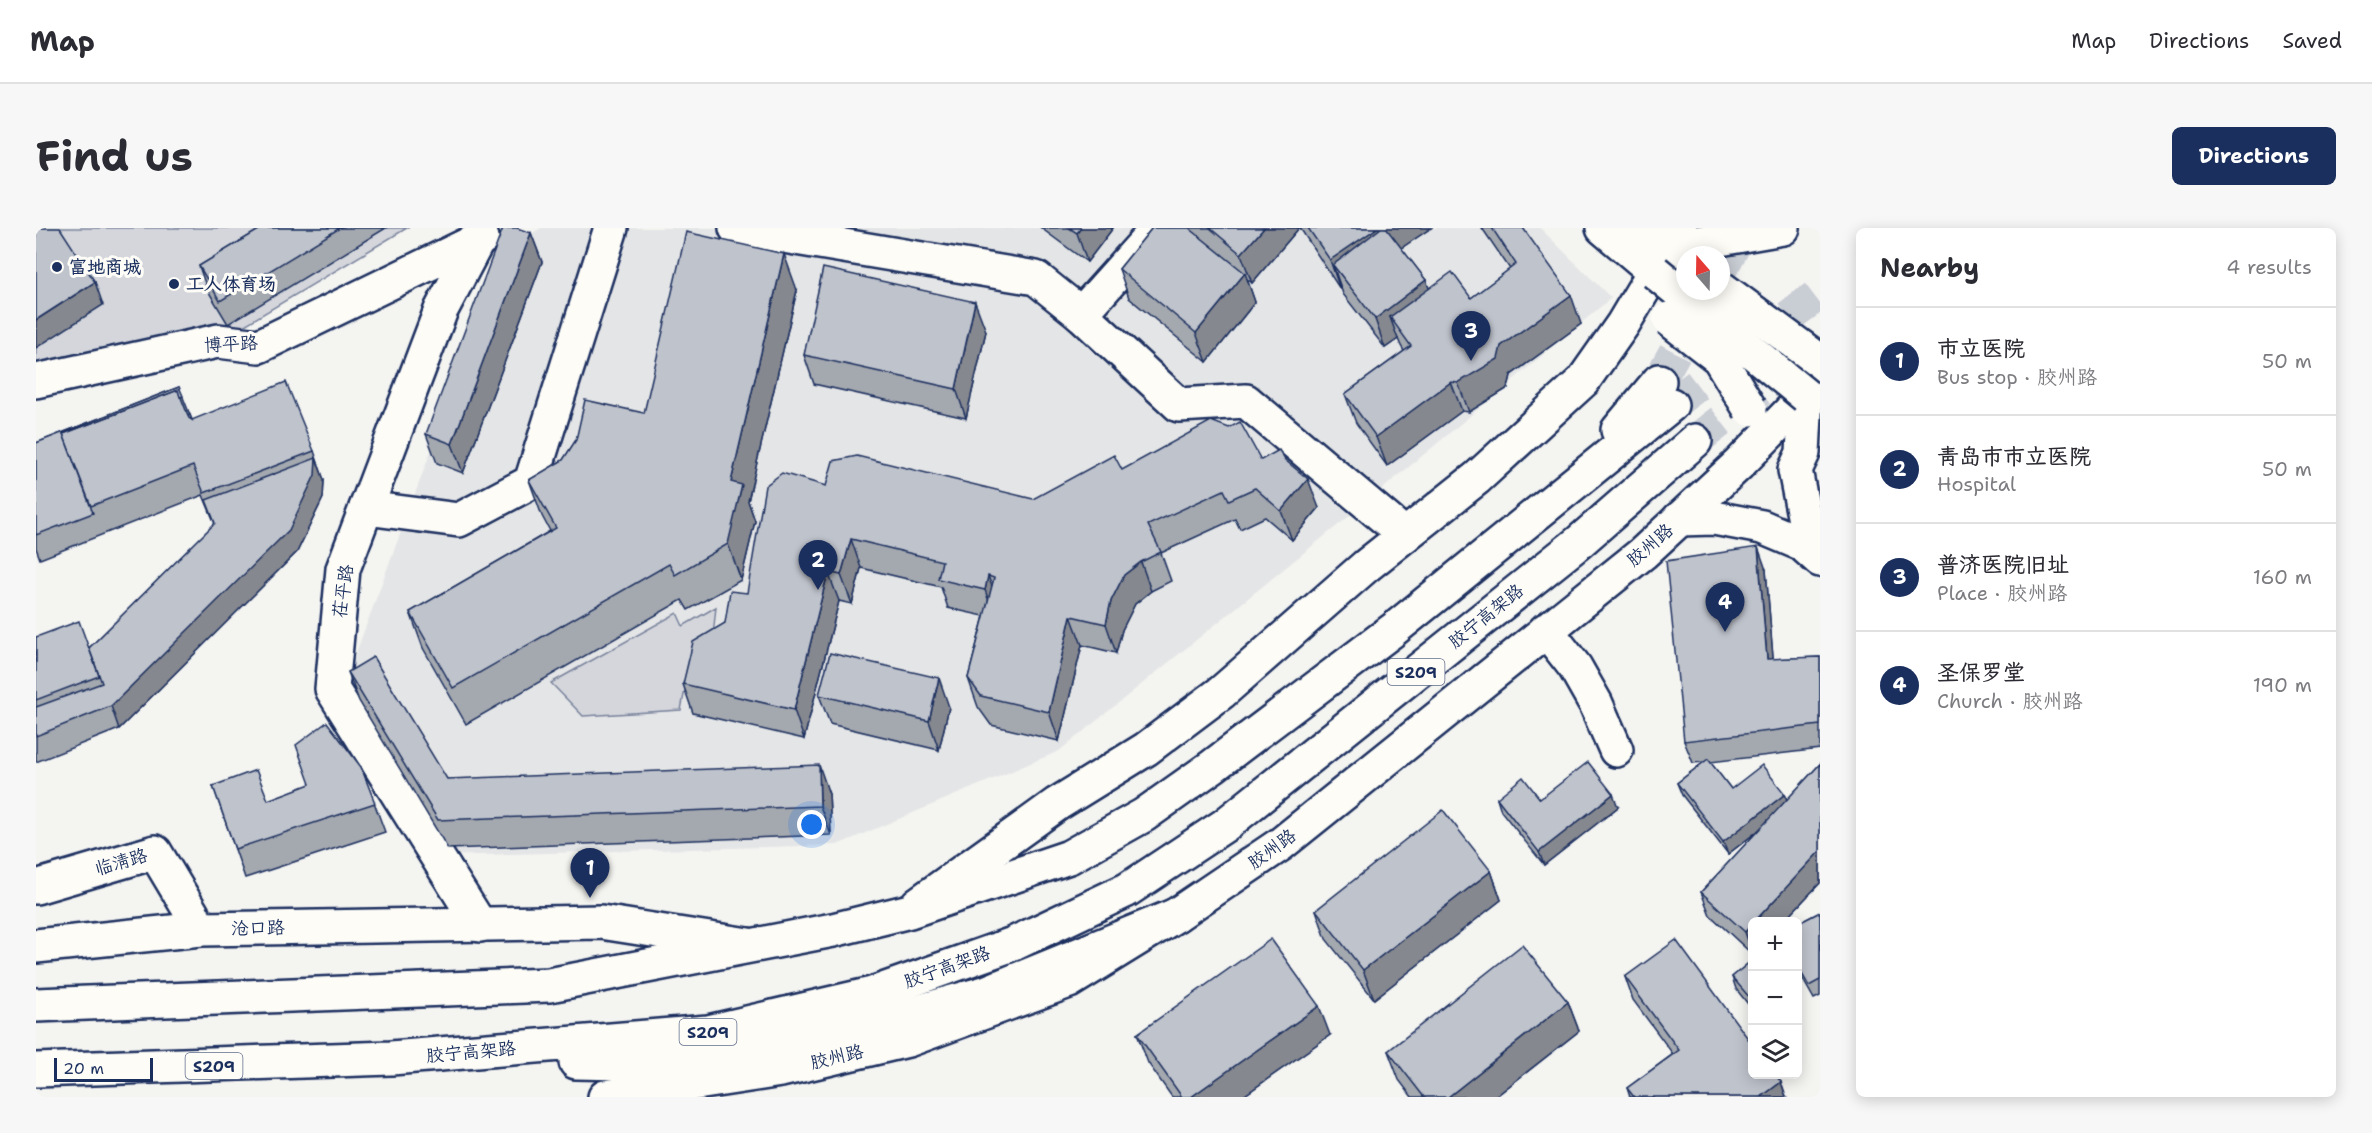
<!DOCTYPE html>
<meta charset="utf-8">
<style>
body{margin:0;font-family:"Shantell Sans","LXGW WenKai TC",sans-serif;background:#f7f7f7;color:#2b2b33}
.controls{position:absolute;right:18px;bottom:18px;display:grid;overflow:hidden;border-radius:9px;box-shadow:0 3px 15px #0003}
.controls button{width:54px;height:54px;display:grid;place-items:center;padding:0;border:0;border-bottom:2px solid #e1e1e2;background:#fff;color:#2b2b33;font:30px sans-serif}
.compass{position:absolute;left:1640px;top:18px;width:54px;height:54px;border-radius:50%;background:#fff;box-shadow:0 3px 15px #0003;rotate:340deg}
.scale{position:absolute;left:18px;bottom:15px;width:99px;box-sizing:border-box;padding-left:6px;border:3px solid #1b2f5e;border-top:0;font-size:16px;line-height:21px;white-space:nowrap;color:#1b2f5e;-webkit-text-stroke:4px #fdfcf7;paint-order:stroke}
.you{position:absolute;left:776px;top:597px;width:21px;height:21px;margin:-15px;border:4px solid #fff;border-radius:50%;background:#1a73e8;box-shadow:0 0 0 9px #1a73e833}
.badge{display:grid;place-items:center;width:39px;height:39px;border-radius:50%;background:#1b2f5e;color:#fff;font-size:20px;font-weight:700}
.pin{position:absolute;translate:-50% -50px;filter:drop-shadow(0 2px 3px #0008)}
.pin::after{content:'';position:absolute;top:32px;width:21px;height:18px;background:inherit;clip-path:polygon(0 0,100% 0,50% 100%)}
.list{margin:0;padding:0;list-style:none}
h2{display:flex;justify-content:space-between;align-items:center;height:78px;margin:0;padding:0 24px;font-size:26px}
h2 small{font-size:20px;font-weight:400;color:#7c7c81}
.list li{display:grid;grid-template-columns:39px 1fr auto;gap:18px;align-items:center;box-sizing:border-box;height:108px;padding:0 24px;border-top:2px solid #e1e1e2}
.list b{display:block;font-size:22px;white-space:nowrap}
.list p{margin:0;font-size:20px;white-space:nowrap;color:#7c7c81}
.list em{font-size:20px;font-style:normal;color:#7c7c81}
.icon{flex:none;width:33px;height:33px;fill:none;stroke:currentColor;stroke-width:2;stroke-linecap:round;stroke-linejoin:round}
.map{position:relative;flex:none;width:1784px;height:869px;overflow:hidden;border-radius:9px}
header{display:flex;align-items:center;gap:36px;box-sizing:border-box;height:84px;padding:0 30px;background:#fff;border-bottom:2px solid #e1e1e2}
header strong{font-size:28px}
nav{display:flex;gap:33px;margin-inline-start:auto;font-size:21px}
.intro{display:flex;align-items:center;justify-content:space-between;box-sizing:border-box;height:144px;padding:0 36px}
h1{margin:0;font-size:42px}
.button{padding:15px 27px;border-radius:9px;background:#1b2f5e;color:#fff;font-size:21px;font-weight:700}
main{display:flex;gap:36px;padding:0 36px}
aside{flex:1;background:#fff;border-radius:9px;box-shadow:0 3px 15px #0003}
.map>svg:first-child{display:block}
</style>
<header>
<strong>Map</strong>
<nav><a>Map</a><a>Directions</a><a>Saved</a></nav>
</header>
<div class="intro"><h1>Find us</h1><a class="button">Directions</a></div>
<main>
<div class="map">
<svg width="1784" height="869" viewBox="0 0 1784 869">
<rect width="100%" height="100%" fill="#f4f4f1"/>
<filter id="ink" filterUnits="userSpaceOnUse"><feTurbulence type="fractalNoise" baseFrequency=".0167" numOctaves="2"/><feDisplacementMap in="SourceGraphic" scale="12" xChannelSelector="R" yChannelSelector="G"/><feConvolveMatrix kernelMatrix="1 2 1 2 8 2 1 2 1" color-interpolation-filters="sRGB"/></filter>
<g filter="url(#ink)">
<!-- built -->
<path fill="#e4e5e6" d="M 505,0 L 1504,0 L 1575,70 L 1338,268 L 1023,523 L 801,617 L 405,628 L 308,457 L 470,21 Z"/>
<!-- green -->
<g fill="#d4d6db" stroke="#78829c" stroke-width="1.5">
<path d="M 0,0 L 371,0 L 182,113 L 0,153 Z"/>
<path d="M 680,379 L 676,417 L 656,426 L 645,482 L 547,488 L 515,455 L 641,385 L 647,398 Z"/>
</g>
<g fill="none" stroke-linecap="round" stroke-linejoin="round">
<!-- highway-tunnel -->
<g stroke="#c9cdd4" stroke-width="33" stroke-dasharray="33 16" stroke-linecap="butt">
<path d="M 1685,41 L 1708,0"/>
<path d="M 1623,153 L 1663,80"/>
<path d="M 1635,177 L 1784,65"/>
<path d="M 1659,213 L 1784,116"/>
</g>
<!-- minor casing -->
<g stroke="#1b2f5e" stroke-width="38">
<g id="minor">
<path d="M 700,0 L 1000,50 L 1045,86"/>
<path d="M 1122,0 L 1045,86 L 1143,177 L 1210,173 L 1369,307"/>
<path d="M 1567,0 L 1619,44"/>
<path d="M 1608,0 L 1649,33"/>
<path d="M 442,12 L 405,82 L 307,341 L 296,461 L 444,697"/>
<path d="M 0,153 L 182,113 L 223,118 L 446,10"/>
<path d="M 1770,168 L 1767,225 L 1759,242 L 1771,303 L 1784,325"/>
<path d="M 330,280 L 423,292 L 495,254 L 575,0"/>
<path d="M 1643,291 L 1678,290 L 1726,299 L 1766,316 L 1784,332"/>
<path d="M 1510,402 L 1539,439 L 1560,476 L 1580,522"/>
<path d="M 0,659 L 119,624 L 165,701"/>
</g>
</g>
<!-- major casing -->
<g stroke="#1b2f5e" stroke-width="38">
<g id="major">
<path d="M 1632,20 L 1747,0"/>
<path d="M 882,676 L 1021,576 L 1110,521 L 1186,464 L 1330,338 L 1441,250 L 1547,153 L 1587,96 L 1644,0"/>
<path d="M 0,718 L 165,701 L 565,694 L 712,717"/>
<path d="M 569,869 L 745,842 L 872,812 L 1033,753 L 1140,687 L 1245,616 L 1607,325 L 1703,236 L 1784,153"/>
</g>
</g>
<!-- highway casing -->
<g stroke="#1b2f5e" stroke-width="38">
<g id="highway">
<path d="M 1582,202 L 1623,153"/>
<path d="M 0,777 L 513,757 L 797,702 L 874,683 L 1033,629 L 1108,587 L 1177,538 L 1357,402 L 1635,177"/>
<path d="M 540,834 L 586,835 L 673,826 L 825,800 L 949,765 L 1140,687"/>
<path d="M 0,842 L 355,830 L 672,804 L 836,766 L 977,716 L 1091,662 L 1189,597 L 1542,315 L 1659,213"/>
</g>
</g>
<!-- minor -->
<use href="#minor" stroke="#fdfcf7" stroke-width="33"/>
<!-- major -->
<use href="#major" stroke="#fdfcf7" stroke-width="33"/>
<!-- highway -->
<use href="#highway" stroke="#fdfcf7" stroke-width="33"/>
<!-- minor-bridge casing -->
<g stroke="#1b2f5e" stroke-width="38" stroke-linecap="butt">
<g id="minor-bridge">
<path d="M 1619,44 L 1770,168"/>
<path d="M 1685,60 L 1784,133"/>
</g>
</g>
<!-- major-bridge casing -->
<g stroke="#1b2f5e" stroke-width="38" stroke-linecap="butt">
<path id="major-bridge" d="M 1633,91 L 1683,130 L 1714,181"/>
</g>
<!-- minor-bridge -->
<use href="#minor-bridge" stroke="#fdfcf7" stroke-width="33"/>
<!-- major-bridge -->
<use href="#major-bridge" stroke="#fdfcf7" stroke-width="33"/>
</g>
<!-- wall -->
<g fill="#a4a8af" stroke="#1b2f5e" stroke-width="1.5">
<path d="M 226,0 L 350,0 L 192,96 L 171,61 L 163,38 Z"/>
<path d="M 1005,0 L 1077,0 L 1051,34 Z"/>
<path d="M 1116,0 L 1263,0 L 1216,55 L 1211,51 L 1219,74 L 1171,134 L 1093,70 L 1083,41 Z"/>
<path d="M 1264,0 L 1395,0 L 1365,20 L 1390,52 L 1393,60 L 1435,70 L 1474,41 L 1446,0 L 1487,0 L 1545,96 L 1475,147 L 1472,160 L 1433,184 L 1426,183 L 1351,238 L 1320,195 L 1309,166 L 1368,123 L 1365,118 L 1362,111 L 1349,120 L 1307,66 L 1305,60 L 1304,61 Z"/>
<path d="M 495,5 L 506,34 L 427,245 L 401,235 L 390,206 Z"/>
<path d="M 761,62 L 712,273 L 719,293 L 705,352 L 652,382 L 646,372 L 430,496 L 387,420 L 374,384 L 514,303 L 506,288 L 493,252 L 527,232 L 540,212 L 608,185 Z"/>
<path d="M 950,103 L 930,190 L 778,156 L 768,127 Z"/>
<path d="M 143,159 L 154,187 L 156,192 L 278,223 L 288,252 L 287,270 L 261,324 L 83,501 L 0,534 L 0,409 L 53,420 L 179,296 L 167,267 L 4,331 L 0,320 L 0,215 Z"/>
<path d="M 1225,232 L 1249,232 L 1283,280 L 1256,312 L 1229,289 L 1204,301 L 1199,291 L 1125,325 L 1135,353 L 1115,363 L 1099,376 L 1086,402 L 1080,425 L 1046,417 L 1023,513 L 955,497 L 942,479 L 932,450 L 948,388 L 912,380 L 905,359 L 825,340 L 816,376 L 803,373 L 768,511 L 657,485 L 647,456 L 689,395 L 790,258 L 997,271 L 1086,242 Z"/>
<path d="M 1730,342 L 1737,431 L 1784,429 L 1784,521 L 1674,534 L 1695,561 L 1749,566 L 1751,572 L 1784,536 L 1784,655 L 1748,693 L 1716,693 L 1716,726 L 1674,687 L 1665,664 L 1722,603 L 1692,626 L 1646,567 L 1641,555 L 1668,534 L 1657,535 L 1648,513 Z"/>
<path d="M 312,444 L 411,551 L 793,566 L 795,607 L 412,621 L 323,473 Z"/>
<path d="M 783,467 L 913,479 L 903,522 L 794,496 Z"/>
<path d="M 325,539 L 349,604 L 209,650 L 177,558 L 232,572 Z"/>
<path d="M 1461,570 L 1504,571 L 1582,579 L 1508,637 L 1465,583 Z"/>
<path d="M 1455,643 L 1465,672 L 1338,771 L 1290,711 L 1280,682 Z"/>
<path d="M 1784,684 L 1784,768 L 1778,771 L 1761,741 L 1761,696 Z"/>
<path d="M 1716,732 L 1716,781 L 1700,761 L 1696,749 Z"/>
<path d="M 1589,749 L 1750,869 L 1594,869 L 1591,860 L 1637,826 L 1597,772 Z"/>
<path d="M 1532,774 L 1543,803 L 1459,869 L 1376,869 L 1363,852 L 1352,823 Z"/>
<path d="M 1101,806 L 1294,807 L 1206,869 L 1136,869 L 1112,835 Z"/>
</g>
<!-- shaded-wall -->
<g fill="#86888f" stroke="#1b2f5e" stroke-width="1.5">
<path d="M 1045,0 L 1077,0 L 1051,34 L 1041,5 Z"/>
<path d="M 1228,0 L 1263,0 L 1216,55 L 1205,26 Z"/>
<path d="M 1341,0 L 1395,0 L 1312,56 L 1297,37 L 1305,60 L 1304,61 L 1294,32 Z"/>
<path d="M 495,5 L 506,34 L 427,245 L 416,216 Z"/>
<path d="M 748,26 L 761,62 L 712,273 L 719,293 L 705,352 L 692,316 L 695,254 Z"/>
<path d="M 1209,45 L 1219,74 L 1171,134 L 1160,105 Z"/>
<path d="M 1390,52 L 1401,81 L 1354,89 L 1362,111 L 1349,120 L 1339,91 Z"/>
<path d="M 59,54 L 67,77 L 0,120 L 0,92 Z"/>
<path d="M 1535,67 L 1545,96 L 1475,147 L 1472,160 L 1433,184 L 1422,155 L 1465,118 Z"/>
<path d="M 939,74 L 950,103 L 930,190 L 920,161 Z"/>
<path d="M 1415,154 L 1426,183 L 1351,238 L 1340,209 Z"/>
<path d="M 280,230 L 288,252 L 287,270 L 261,324 L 83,501 L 75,478 Z"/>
<path d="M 1272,251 L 1283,280 L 1256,312 L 1245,283 Z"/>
<path d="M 815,311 L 825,340 L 816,376 L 805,347 Z"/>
<path d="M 1722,319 L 1730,342 L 1739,454 L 1731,431 Z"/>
<path d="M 1105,334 L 1115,363 L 1099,376 L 1086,402 L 1080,425 L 1070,396 L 1075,373 L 1088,347 Z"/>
<path d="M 792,344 L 803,373 L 768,511 L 758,482 Z"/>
<path d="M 952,348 L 963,377 L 959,391 L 949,362 Z"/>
<path d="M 1035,388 L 1046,417 L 1023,513 L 1013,484 Z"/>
<path d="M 903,450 L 913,479 L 903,522 L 893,493 Z"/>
<path d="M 783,537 L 793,566 L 795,607 L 784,578 Z"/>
<path d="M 1577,566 L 1582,579 L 1508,637 L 1503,624 Z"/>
<path d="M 1749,566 L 1753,579 L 1692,626 L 1687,614 Z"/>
<path d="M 1784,623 L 1784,655 L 1748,693 L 1719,693 Z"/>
<path d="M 1455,643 L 1465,672 L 1338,771 L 1327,742 Z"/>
<path d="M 1716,696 L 1716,724 L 1709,704 Z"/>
<path d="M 1716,768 L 1716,778 L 1714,770 Z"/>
<path d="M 1532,774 L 1543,803 L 1459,869 L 1412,869 Z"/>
<path d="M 1283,778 L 1294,807 L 1206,869 L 1155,869 Z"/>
<path d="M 1745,854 L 1750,869 L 1725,869 Z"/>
</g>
<!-- building -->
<g fill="#bfc3cc" stroke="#1b2f5e" stroke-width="1.5">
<path d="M 0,0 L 24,0 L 59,54 L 0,92 Z"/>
<path d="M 226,0 L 304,0 L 184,73 L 163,38 Z"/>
<path d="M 467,0 L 481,0 L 495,5 L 416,216 L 390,206 Z"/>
<path d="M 1033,0 L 1045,0 L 1041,5 Z"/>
<path d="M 1116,0 L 1153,0 L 1209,45 L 1160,105 L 1083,41 Z"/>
<path d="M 1174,0 L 1228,0 L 1205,26 Z"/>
<path d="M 1272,0 L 1341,0 L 1294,32 Z"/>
<path d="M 1345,0 L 1350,0 L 1390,52 L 1339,91 L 1297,37 Z"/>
<path d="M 1456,0 L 1487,0 L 1535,67 L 1465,118 L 1462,131 L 1422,155 L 1415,154 L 1340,209 L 1309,166 L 1375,118 L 1354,89 L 1416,44 L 1435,70 L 1480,36 Z"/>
<path d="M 650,4 L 748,26 L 695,254 L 706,257 L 692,316 L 639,347 L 633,336 L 417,460 L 374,384 L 520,300 L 493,252 L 527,232 L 540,212 L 549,172 L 608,185 Z"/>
<path d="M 787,40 L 939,74 L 920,161 L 768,127 Z"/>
<path d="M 250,154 L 278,223 L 168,265 L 157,238 L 55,278 L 27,206 L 142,162 L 153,190 L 156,192 Z"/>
<path d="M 143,159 L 147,168 L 144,169 L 142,162 L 27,206 L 57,285 L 0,307 L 0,215 Z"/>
<path d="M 154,187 L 156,192 L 153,190 L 152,188 Z"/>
<path d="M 1175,193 L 1193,200 L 1204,194 L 1225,232 L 1243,222 L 1249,232 L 1272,251 L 1245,283 L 1219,260 L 1193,272 L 1188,262 L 1112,297 L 1125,324 L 1105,334 L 1088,347 L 1075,373 L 1070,396 L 1035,388 L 1013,484 L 945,468 L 932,450 L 958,350 L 952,348 L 949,362 L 902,351 L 906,333 L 815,311 L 805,347 L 792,344 L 758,482 L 647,456 L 657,414 L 689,395 L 694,363 L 711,365 L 729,258 L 746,245 L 790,258 L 797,233 L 821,228 L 997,271 L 1078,227 L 1086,242 Z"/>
<path d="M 280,230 L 279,247 L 253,302 L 75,478 L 0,508 L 0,479 L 66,455 L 53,420 L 179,295 L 170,272 Z"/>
<path d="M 1722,319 L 1731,431 L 1784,429 L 1784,497 L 1648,513 L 1630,333 Z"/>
<path d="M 43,393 L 63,448 L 0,472 L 0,409 Z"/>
<path d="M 794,425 L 903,450 L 893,493 L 783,467 Z"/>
<path d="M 337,429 L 411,551 L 783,537 L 784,578 L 402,592 L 312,444 Z"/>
<path d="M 291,494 L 325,539 L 339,575 L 199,621 L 177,558 L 220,542 L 232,572 L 274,556 L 260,517 Z"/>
<path d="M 1672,531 L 1695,561 L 1726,537 L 1749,566 L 1687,614 L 1641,555 Z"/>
<path d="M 1552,534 L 1577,566 L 1503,624 L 1461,570 L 1487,549 L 1504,571 Z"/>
<path d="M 1784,536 L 1784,623 L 1719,693 L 1716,693 L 1716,696 L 1709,704 L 1665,664 Z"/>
<path d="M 1407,582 L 1455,643 L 1327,742 L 1280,682 Z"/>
<path d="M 1784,684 L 1784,752 L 1773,758 L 1761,737 L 1761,696 Z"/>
<path d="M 1235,711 L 1283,778 L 1155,869 L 1146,869 L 1101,806 Z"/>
<path d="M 1640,712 L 1716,816 L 1716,846 L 1739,846 L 1745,854 L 1725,869 L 1598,869 L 1591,860 L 1643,822 L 1589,749 Z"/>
<path d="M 1486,717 L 1532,774 L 1412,869 L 1388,869 L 1352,823 Z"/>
<path d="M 1716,732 L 1716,768 L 1714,770 L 1696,749 Z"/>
</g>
</g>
<!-- markers -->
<g fill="#1b2f5e" stroke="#fdfcf7" stroke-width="2">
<circle cx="21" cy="39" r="6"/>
<circle cx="138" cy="56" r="6"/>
</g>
<g text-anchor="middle" stroke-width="6" stroke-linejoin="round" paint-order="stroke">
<!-- shield labels -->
<g fill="#fdfcf7" stroke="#5f6c8c" stroke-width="1.5">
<rect x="1351.5" y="431" width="57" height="26" rx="4.5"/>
<rect x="643.5" y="791" width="57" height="26" rx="4.5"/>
<rect x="149.5" y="825" width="57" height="26" rx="4.5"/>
</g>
<g font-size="16" font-weight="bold" fill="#1b2f5e">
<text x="1380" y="450">S209</text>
<text x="672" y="810">S209</text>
<text x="178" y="844">S209</text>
</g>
<!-- poi labels -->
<g font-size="18" font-weight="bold" fill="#1b2f5e" stroke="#fdfcf7" text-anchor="start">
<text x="33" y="45">富地商城</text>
<text x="150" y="62">工人体育场</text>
</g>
<!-- street labels -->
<g font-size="18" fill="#1b2f5e" stroke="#fdfcf7">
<text transform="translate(195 116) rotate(-3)" y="6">博平路</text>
<text transform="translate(1614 317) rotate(-41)" y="6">胶州路</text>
<text transform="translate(307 363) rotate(-82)" y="6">茌平路</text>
<text transform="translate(1450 388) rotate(-39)" y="6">胶宁高架路</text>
<text transform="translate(1236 621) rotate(-36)" y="6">胶州路</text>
<text transform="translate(85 634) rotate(-16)" y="6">临清路</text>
<text transform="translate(222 700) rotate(-1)" y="6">沧口路</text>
<text transform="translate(911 739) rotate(-20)" y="6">胶宁高架路</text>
<text transform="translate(435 824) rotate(-5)" y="6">胶宁高架路</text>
<text transform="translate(801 829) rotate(-13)" y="6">胶州路</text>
</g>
</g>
</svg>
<div class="controls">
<button>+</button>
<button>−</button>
<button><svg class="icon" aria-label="layers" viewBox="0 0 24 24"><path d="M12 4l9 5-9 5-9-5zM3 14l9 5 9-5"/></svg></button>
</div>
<svg class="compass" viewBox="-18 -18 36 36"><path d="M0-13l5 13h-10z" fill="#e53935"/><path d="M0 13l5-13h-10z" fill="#7c7c81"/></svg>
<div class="scale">20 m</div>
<div class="you"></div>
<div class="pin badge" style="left:554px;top:670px">1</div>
<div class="pin badge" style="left:782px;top:362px">2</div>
<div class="pin badge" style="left:1435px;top:133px">3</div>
<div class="pin badge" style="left:1689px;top:404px">4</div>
</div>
<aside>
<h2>Nearby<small>4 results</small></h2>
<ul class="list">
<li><span class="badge">1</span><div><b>市立医院</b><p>Bus stop · 胶州路</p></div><em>50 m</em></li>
<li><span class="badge">2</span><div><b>青岛市市立医院</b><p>Hospital</p></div><em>50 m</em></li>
<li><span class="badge">3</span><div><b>普济医院旧址</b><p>Place · 胶州路</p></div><em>160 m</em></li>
<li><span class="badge">4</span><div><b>圣保罗堂</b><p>Church · 胶州路</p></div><em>190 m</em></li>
</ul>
</aside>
</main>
